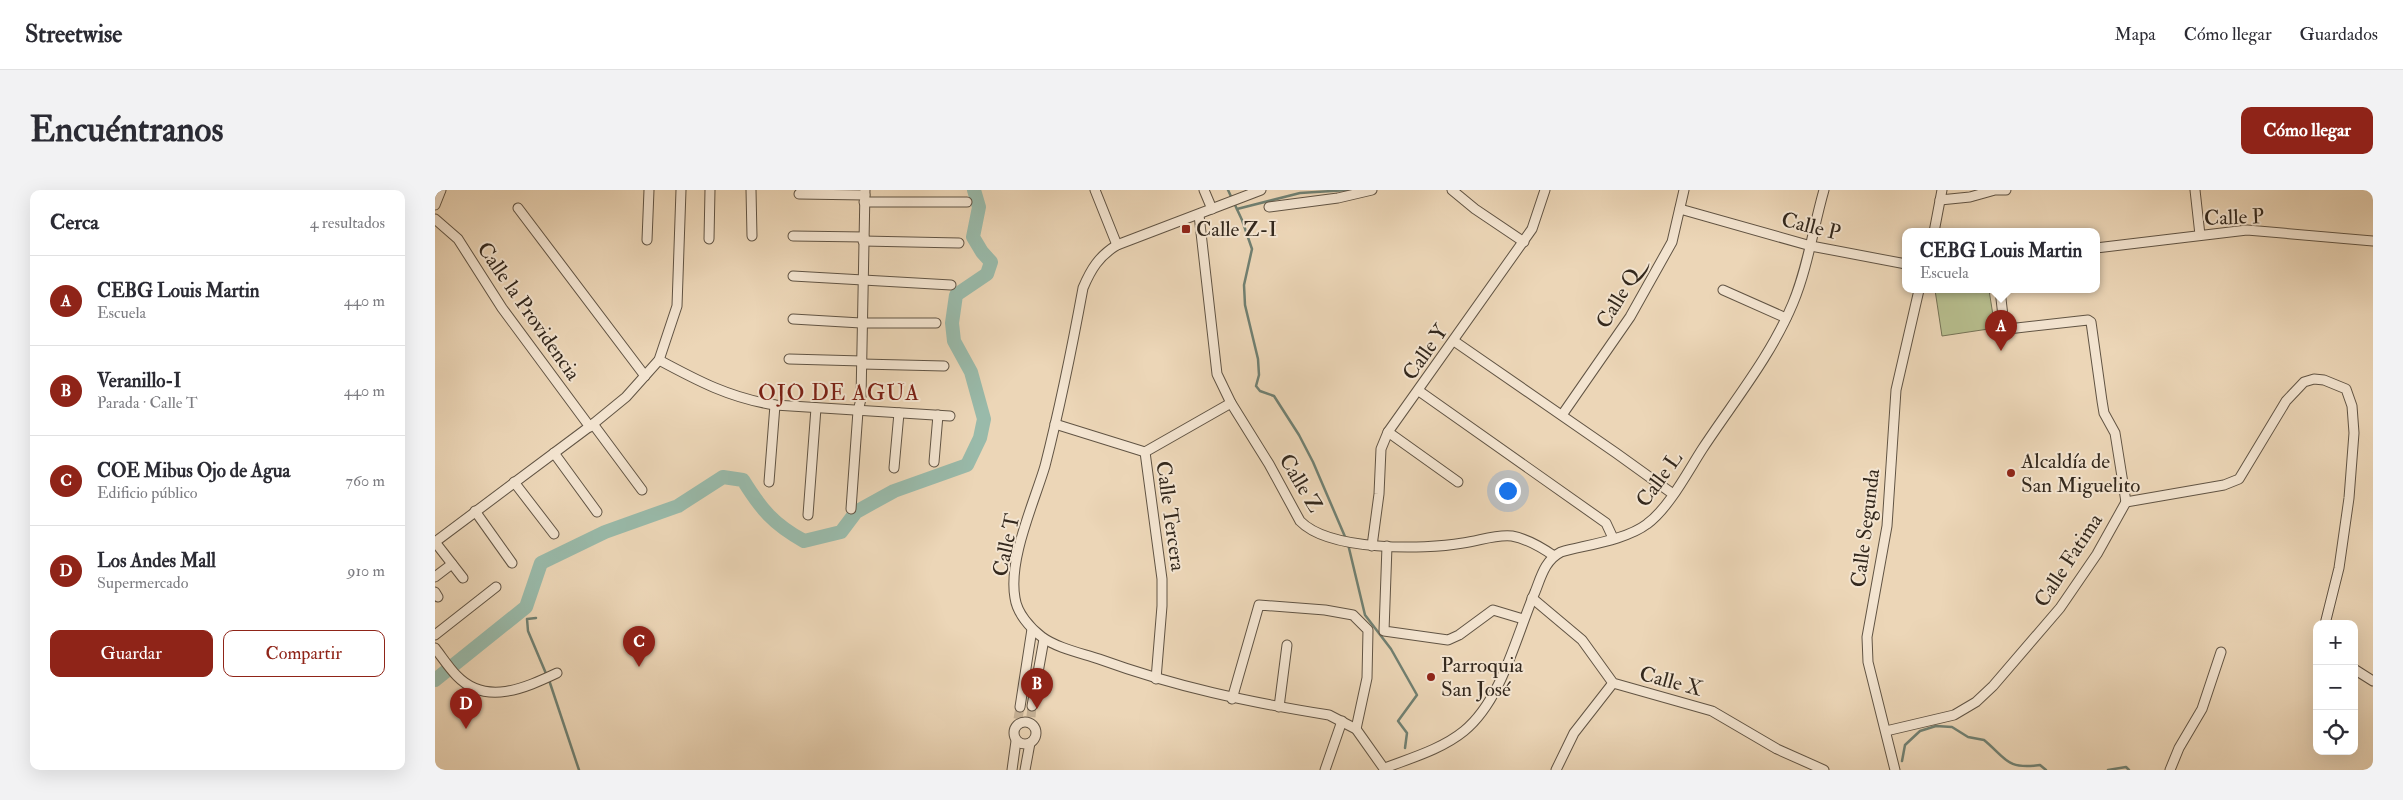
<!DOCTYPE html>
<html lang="es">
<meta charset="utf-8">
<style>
body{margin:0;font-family:"IM FELL Double Pica",serif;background:#f2f2f3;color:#2b2b33}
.controls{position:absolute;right:15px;bottom:15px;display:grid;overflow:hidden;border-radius:10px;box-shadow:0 5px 20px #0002}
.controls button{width:45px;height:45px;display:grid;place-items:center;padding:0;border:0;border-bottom:1px solid #e1e1e2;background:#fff;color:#2b2b33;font:25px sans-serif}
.you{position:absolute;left:1072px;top:300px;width:18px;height:18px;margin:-12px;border:4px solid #fff;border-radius:50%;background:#1a73e8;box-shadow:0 0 0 8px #1a73e833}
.badge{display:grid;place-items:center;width:32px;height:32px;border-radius:50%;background:#8f2418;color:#fff;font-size:16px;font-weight:700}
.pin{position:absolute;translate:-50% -41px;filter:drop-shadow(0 1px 2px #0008)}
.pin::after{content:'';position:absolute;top:26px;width:18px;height:15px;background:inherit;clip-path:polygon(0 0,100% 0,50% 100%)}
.popup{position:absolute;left:1467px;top:38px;width:198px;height:65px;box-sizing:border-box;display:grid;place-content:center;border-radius:10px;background:#fff;filter:drop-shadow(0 1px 4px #0005);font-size:16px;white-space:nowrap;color:#7c7c81}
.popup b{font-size:19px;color:#2b2b33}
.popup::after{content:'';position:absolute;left:50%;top:100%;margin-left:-10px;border:10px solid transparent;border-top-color:#fff}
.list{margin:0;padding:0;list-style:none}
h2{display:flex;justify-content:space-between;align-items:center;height:65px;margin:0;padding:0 20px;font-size:21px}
h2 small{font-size:16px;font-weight:400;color:#7c7c81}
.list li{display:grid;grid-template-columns:32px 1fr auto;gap:15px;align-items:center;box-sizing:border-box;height:90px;padding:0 20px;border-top:1px solid #e1e1e2}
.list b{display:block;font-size:19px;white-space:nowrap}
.list p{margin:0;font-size:16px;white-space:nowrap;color:#7c7c81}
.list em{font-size:16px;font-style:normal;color:#7c7c81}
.actions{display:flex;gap:10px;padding:15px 20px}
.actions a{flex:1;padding:11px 0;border:1px solid #8f2418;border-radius:10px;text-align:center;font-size:18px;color:#8f2418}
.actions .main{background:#8f2418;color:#fff}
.icon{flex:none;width:28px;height:28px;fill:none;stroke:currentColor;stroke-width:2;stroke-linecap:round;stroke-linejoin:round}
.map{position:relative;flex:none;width:1938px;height:580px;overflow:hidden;border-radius:10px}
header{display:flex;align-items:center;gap:30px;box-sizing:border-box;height:70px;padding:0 25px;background:#fff;border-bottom:1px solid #e1e1e2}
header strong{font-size:24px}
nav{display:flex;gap:28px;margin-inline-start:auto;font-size:18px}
.intro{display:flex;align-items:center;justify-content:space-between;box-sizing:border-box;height:120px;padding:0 30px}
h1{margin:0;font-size:35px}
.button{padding:12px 22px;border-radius:10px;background:#8f2418;color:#fff;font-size:18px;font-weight:700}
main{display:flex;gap:30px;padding:0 30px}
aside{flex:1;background:#fff;border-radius:10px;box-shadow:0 5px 20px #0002}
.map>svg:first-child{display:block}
</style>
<header>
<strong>Streetwise</strong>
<nav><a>Mapa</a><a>Cómo llegar</a><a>Guardados</a></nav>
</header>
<div class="intro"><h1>Encuéntranos</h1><a class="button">Cómo llegar</a></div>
<main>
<aside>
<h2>Cerca<small>4 resultados</small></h2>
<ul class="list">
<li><span class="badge">A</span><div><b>CEBG Louis Martin</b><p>Escuela</p></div><em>440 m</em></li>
<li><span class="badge">B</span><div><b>Veranillo-I</b><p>Parada · Calle T</p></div><em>440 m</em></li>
<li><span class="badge">C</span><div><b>COE Mibus Ojo de Agua</b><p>Edificio público</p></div><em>760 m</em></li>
<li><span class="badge">D</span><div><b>Los Andes Mall</b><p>Supermercado</p></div><em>910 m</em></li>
</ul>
<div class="actions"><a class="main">Guardar</a><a>Compartir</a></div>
</aside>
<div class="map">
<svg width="1938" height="580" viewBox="0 0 1938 580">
<rect width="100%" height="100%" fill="#ecd6b7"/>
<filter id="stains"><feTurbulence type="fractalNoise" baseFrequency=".004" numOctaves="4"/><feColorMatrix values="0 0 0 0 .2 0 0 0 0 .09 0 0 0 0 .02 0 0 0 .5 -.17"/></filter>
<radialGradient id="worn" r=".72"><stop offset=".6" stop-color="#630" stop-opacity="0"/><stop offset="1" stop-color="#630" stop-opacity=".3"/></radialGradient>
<!-- green -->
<path fill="#b7be8e" stroke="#757356" d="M 1500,100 L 1554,100 L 1560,138 L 1507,146 Z"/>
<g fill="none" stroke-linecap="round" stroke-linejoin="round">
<!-- stream -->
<g stroke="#708072" stroke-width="2.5">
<path d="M 793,0 L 807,30 L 817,59 L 809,95 L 810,115 L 823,169 L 824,185 L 821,196 L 825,201 L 839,206 L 864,245 L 878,272 L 911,349"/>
<path d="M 802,19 L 865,3 L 913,0"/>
<path d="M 913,354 L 930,425 L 956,459 L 982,505 L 963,531 L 972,543 L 970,558"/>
<path d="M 101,428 L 92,429 L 93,441 L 115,493 L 144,580"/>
<path d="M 1467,571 L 1470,555 L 1485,541 L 1501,536 L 1517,537 L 1533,547 L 1549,550 C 1571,568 1571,580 1605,575 L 1611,580"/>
<path d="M 1673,580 L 1691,577 L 1694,580"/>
</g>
<!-- river -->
<path stroke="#99baaa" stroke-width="14" d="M 0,490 L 91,417 L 106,373 L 170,342 L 243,316 L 288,287 L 308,290 C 326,319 338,334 369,351 L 406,342 L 421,322 L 459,301 L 532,275 L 545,248 L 549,229 L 536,182 L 519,151 L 517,133 L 521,105 L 552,84 L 556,72 L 547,62 L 538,47 L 544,17 L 539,0"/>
<!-- minor-tunnel -->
<g stroke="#c7b398" stroke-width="9" stroke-dasharray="9 4.5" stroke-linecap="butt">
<path d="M 596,527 L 597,516"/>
<path d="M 583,529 L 585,517"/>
</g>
<!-- minor casing -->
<g stroke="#615444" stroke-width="11">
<g id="minor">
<path d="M 316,0 L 317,46"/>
<path d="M 660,0 L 682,55"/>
<path d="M 769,0 L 777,19"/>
<path d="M 826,0 L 682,55 C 664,66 656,79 648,98 C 637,158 625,217 610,276 C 599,313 573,369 580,408 C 582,423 595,438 607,447 C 622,458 646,463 664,469 C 741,497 813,512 894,525 L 921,539 L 950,580"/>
<path d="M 1017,0 L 1040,19 L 1089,52"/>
<path d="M 1760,0 L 1765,45"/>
<path d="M 364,4 L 430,5"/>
<path d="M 1505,10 L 1535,7 L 1560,0 L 1571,0"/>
<path d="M 429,12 L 532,12"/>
<path d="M 0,15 L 6,0"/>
<path d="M 834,17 L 903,8 L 937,0"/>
<path d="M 83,18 L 210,186"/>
<path d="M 1245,19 L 1376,56 L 1471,74"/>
<path d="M 764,25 L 782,184 L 796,213 L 834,274 L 865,331 C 894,361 988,360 1028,353 C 1044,351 1061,344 1077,346 C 1093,349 1106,357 1119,366"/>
<path d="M 0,29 L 23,49 L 67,118 L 155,237"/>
<path d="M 1499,42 L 1507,0"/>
<path d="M 358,46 L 429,47"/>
<path d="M 274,49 L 275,0"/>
<path d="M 212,50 L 214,0"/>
<path d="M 428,51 L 524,53"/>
<path d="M 1661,58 L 1812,40 L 1938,51"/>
<path d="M 358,86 L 516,95"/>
<path d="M 1288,100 L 1351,128"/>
<path d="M 1565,100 L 1569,135 L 1573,139 L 1653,130 L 1656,132 L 1667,211 L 1669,223 L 1680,243 L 1691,312"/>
<path d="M 358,129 L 426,133 L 501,133"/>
<path d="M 1019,151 L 1181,263 L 1238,304"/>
<path d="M 354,169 L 427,171"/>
<path d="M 224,170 C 263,191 295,208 340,215 L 515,226"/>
<path d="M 427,174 L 509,176"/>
<path d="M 984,201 L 1171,333 L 1178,348"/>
<path d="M 1127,225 L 1195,127 L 1237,52 L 1249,0"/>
<path d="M 158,234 L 207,300"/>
<path d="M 620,234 L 710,262"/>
<path d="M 953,242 L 1023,292"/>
<path d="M 710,262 L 727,389 L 727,416 L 721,489"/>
<path d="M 710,262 L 796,213"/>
<path d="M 119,263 L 162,322"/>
<path d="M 499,272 L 503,225"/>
<path d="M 459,278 L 464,223"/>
<path d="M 79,292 L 119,344"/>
<path d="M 334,292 L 340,215"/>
<path d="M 1691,312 L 1789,295 L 1804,289 L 1851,211 L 1869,192 L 1879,189 L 1889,190 L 1911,199 L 1917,216 L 1919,243 L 1914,308 L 1904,378 L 1890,434"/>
<path d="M 416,319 L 423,221 L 426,209 L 430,0"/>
<path d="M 40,321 L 77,373"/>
<path d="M 373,325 L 381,218"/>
<path d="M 0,352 L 158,234 L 191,207 L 224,170 L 242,116 L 246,0"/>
<path d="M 0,352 L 28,388"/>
<path d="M 937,356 L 944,304 L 946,259 L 953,242 L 1097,39 L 1110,0"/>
<path d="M 952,356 L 949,441 L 1013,450 L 1024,445 L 1058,420 L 1088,429"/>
<path d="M 0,387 L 17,374"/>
<path d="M 0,402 L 3,407"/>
<path d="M 1097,408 L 1147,450 L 1178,493 L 1277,521 L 1342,559 L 1389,580"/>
<path d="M 0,445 L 61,397"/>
<path d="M 0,458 C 7,467 14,478 22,486 C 51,516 90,498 122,483"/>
<path d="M 1919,479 L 1938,491"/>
<path d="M 797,509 L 824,415 L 890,420 L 918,425 L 933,440 L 932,488 L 921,539"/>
<path d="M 597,516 L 609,449"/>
<path d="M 585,517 L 597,439"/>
<path d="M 844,517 L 852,455"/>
<circle cx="590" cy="543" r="11"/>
<path d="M 1451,541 L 1519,525 L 1541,512 L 1558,496 L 1625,418 L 1662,364 L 1691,312"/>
<path d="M 950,578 C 976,568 1007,559 1029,541 C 1067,510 1081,446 1100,402 C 1106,387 1110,370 1126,362 C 1151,355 1191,350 1212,334 C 1234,318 1253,281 1268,258 C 1299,211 1336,166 1358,113 C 1373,77 1378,38 1389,0"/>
<path d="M 577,580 L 581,551"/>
<path d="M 590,580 L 595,553"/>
<path d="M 890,580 L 907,531"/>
<path d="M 1121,580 L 1139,543 L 1178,493"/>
<path d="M 1460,580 L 1433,472 L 1432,447 L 1452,336 L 1461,200 L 1484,100"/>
<path d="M 1735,580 L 1744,558 L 1767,519 L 1786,462"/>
</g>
</g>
<!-- minor -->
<use href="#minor" stroke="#f3e4d0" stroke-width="9"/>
</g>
<!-- markers -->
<g fill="#8f2418" stroke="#f3e4d0" stroke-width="2">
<rect x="746" y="34" width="10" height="10" rx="2.5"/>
<circle cx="1576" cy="283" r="5"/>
<circle cx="996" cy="487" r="5"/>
</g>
<g text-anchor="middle" stroke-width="4" stroke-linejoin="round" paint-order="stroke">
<!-- street labels -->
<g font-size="21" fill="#33281d" stroke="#f3e4d0">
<text transform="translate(1799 27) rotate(-2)" y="7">Calle P</text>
<text transform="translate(1376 36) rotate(14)" y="7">Calle P</text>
<text transform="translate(1183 108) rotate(-59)" y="7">Calle Q</text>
<text transform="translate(94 121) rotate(55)" y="7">Calle la Providencia</text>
<text transform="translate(990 162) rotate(-55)" y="7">Calle Y</text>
<text transform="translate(1224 289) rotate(-54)" y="7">Calle L</text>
<text transform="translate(866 293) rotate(59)" y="7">Calle Z</text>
<text transform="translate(736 326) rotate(82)" y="7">Calle Tercera</text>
<text transform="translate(1430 338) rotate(-83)" y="7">Calle Segunda</text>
<text transform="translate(571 355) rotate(-78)" y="7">Calle T</text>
<text transform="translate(1633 370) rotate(-57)" y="7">Calle Fatima</text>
<text transform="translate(1236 491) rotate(15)" y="7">Calle X</text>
</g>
<!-- poi labels -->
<g font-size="21" fill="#33281d" stroke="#f3e4d0" text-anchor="start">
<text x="761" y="46">Calle Z-I</text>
<text x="1586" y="278">Alcaldía de<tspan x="1586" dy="24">San Miguelito</tspan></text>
<text x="1006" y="482">Parroquia<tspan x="1006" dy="24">San José</tspan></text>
</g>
<!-- neighbourhood labels -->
<g font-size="22" letter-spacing="1" fill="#7a1f14" stroke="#f3e4d0">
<text x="404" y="210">OJO DE AGUA</text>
</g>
</g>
<rect width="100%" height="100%" filter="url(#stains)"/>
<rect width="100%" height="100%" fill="url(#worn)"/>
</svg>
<div class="controls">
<button>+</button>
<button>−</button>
<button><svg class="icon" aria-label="locate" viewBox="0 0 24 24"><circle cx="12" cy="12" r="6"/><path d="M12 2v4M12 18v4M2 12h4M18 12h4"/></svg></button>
</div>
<div class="you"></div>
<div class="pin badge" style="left:1566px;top:161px">A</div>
<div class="popup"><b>CEBG Louis Martin</b>Escuela</div>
<div class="pin badge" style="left:602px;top:519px">B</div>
<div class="pin badge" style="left:204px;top:477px">C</div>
<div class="pin badge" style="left:31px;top:539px">D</div>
</div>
</main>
